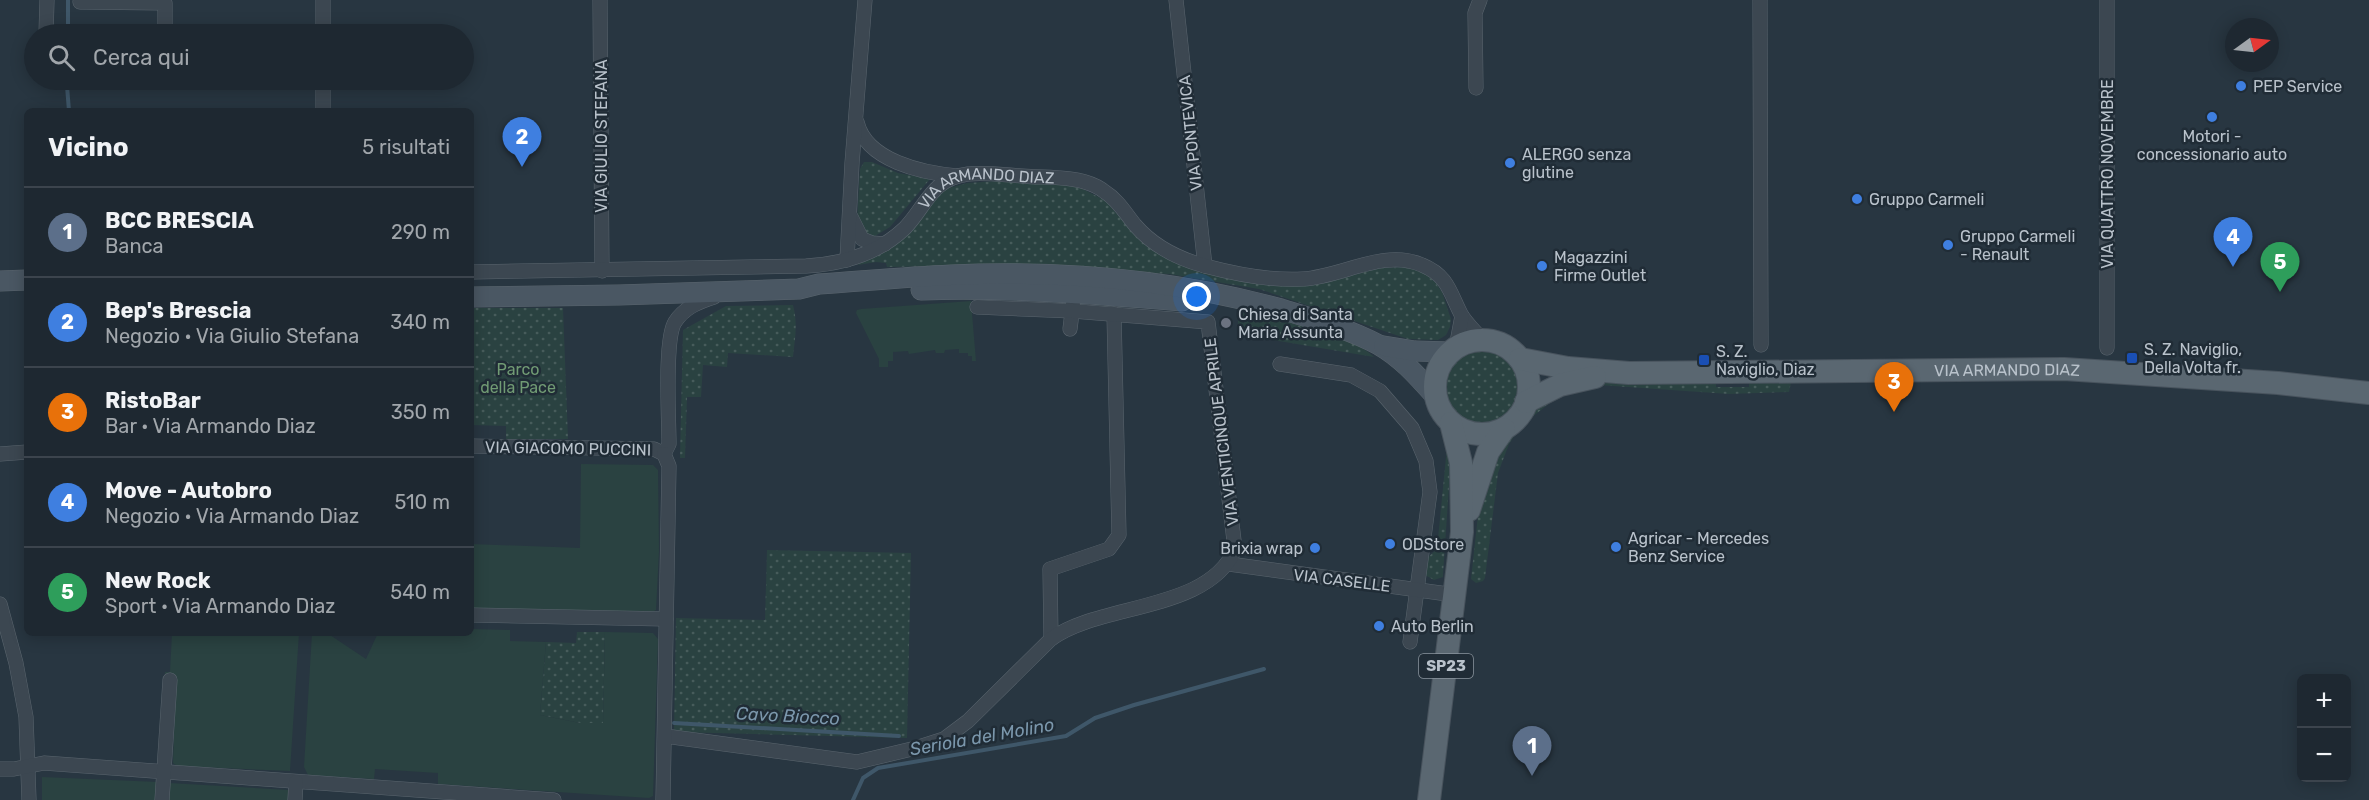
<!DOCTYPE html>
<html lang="it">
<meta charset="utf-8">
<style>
body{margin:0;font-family:Rubik,sans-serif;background:#2b343d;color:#f1f3f6}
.controls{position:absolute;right:18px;bottom:18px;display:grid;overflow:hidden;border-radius:9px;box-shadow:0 3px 15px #0003}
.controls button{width:54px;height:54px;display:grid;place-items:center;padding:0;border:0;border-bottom:2px solid #3c444d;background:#1e2831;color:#f1f3f6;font:30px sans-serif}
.compass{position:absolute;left:2225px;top:18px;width:54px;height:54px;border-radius:50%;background:#1e2831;box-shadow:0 3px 15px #0003;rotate:75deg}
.you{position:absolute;left:1197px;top:297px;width:21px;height:21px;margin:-15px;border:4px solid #fff;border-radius:50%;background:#1a73e8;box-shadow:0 0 0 9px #1a73e833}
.badge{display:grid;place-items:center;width:39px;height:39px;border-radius:50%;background:#d6ab8b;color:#fff;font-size:20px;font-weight:700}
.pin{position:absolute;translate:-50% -50px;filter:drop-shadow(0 2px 3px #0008)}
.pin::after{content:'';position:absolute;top:32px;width:21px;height:18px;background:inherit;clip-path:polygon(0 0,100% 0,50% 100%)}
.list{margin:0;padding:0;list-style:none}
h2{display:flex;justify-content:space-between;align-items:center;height:78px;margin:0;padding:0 24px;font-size:26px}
h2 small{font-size:20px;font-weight:400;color:#a1a6ab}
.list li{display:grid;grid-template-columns:39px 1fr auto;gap:18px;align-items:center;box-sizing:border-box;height:90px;padding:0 24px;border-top:2px solid #3c444d}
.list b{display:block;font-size:22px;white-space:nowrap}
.list p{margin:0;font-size:20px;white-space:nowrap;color:#a1a6ab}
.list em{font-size:20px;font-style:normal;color:#a1a6ab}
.icon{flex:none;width:33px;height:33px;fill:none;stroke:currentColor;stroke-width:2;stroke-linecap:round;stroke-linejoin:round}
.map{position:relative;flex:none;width:2369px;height:800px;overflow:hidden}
.search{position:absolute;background:#1e2831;box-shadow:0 3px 15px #0003;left:24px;top:24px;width:450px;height:66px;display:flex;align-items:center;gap:15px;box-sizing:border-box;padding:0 21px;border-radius:33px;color:#a1a6ab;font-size:22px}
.panel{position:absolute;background:#1e2831;box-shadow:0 3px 15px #0003;left:24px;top:108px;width:450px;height:528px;border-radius:9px}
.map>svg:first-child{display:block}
</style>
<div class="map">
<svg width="2369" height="800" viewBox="0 0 2369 800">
<defs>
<pattern id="grass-dots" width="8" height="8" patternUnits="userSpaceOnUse" patternTransform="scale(1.5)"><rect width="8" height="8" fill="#2a4241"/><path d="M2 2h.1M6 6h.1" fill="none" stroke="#475c5b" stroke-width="1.8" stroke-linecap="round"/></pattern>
</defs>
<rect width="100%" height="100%" fill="#283641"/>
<!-- grass -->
<g fill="url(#grass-dots)">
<path d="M 864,162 L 872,162 L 898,173 L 930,179 L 890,227 L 870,239 L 857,221 L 860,169 Z"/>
<path d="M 998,181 L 1077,186 L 1106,201 L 1131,231 L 1150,248 L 1174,261 L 1295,285 L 1314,285 L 1380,268 L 1411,267 L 1423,272 L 1435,282 L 1442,292 L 1451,319 L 1450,327 L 1446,335 L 1438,340 L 1408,339 L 1259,289 L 1169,274 L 1011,265 L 887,267 L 886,263 L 876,262 L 858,265 L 942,190 L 967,183 Z"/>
<path d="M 793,305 C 798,324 795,338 793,357 L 728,353 L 727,367 L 703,365 L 701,397 L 687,397 L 685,458 L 680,458 L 683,330 L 726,306 Z"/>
<path d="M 471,308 L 563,308 L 568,439 L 506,439 L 506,426 L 471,425 Z"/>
<path d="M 1238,312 C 1271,318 1350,334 1374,357 L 1238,334 Z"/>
<circle cx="1482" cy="387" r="37"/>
<path d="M 1716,378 L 1716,387 L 1749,387 L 1749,381 L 1791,382 L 1789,392 L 1729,394 L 1599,385 L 1556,398 L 1522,425 L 1509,444 L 1498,473 L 1485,578 L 1483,581 L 1476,583 L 1471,579 L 1478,515 L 1489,473 L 1514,430 L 1534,406 L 1595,382 Z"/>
<path d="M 1447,447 L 1451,457 L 1443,574 L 1443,577 L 1434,580 L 1425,575 L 1425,560 L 1437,549 Z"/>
<path d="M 767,550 L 911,553 L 907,738 L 674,732 L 676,618 L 765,620 Z"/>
<path d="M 577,632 L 605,632 L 603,723 L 580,723 L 540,715 L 546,642 L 576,643 Z"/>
</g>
<!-- garden -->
<g fill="#2a4241">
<path d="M 971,301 L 976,361 L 972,361 L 972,356 L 968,356 L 968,353 L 959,353 L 959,349 L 945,350 L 944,353 L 936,353 L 935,350 L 909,354 L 908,351 L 893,352 L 893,361 L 888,361 L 888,367 L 879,367 L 879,359 L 856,313 L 857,310 L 861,309 Z"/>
<path d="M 581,464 L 653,465 L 658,470 L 659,551 L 656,610 L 652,612 L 471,609 L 471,544 L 580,548 Z"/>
<path d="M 471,629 L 510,630 L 510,641 L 546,642 L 540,715 L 580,723 L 603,723 L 605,632 L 653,633 L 658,639 L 653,796 L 649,798 L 438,784 L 438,773 L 375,769 L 374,779 L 308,775 L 304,767 L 312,633 L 327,633 L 366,659 L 378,633 L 471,633 Z"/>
<path d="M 172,633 L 299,633 L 290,771 L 177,766 L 173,763 L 176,678 L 165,677 L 165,672 L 170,672 Z"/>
<path d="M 42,777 L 158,782 L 157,800 L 42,800 Z"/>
<path d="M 169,783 L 289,790 L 288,800 L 168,800 Z"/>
</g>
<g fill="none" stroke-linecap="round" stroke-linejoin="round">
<!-- stream -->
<g stroke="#3f5769" stroke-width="4">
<path d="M 68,34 L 68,0"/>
<path d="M 67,86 L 69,111"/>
<path d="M 674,723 L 899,736"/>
<path d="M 853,800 L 863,778 L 878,768 L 1066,736 L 1095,718 L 1134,705 L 1264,669"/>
</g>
<!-- minor casing -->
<g stroke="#5a656e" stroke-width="15">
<g id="minor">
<path d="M 323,0 L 323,34"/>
<path d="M 600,0 L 602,271"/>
<path d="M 1176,0 L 1205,266"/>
<path d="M 1760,0 L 1761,345"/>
<path d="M 2107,0 L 2107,348"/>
<path d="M 80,2 L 165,3 L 165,34"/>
<path d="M 46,34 L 47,0"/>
<path d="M 323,80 L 323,111"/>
<path d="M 1476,88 L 1475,13 L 1480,0"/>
<path d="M 857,122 C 866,161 923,173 957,176"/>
<path d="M 851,217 L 862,239 L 872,243 L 885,244"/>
<path d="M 847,260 L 852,163 L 865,0"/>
<path id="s1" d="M 471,272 L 806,266 C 842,264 878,254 905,228 C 927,205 931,179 968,174 C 985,172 1004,175 1022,176 C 1042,178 1065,176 1085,182 C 1092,184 1099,187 1105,192 C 1118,200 1126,214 1135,225 C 1153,246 1179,259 1205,266 C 1235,274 1272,281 1303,279 C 1342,277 1384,248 1422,265 C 1449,276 1450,294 1462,316 C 1468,325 1476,333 1483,340"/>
<path d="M 1070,329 L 1073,304"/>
<path d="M 1456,348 L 1462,316"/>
<path d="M 1280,364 L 1351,375 L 1380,391 L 1412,428 L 1426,461 L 1430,492 L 1410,642"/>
<path d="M 471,446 L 654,449 L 664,454"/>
<path d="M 0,454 L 27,452"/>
<path d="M 664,454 L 669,444 C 669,419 664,339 675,322 C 684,308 698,302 714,297"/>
<path d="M 1229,564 L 1455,595"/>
<path d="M 0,604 L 16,663 L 26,717 L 29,800"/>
<path d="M 471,615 L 666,619"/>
<path d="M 1051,639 L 1050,569 L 1109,549 L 1119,535 L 1114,314"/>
<path d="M 665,736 L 857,762 L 916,748 L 944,739 L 968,721 L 1051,639 C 1099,603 1209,612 1235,549 L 1208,322 L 1073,311 L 977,307"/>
<path d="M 0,769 L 14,769 L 44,763 L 554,800"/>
<path d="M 162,800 L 170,680"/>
<path d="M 295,800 L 296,782"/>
<path d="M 663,800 L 669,466 L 664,454"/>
</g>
</g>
<!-- secondary casing -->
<g stroke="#5a656e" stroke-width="21">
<g id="secondary">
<path d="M 0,281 L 27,280"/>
<path d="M 921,290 C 1008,287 1095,294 1182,301"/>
<path d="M 471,297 L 619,295 L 799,289 L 819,284 C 863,281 907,277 951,275 C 1061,270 1175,280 1281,309 C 1313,319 1349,329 1379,345 C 1402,358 1419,378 1436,397"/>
<path d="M 1384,346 L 1415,351 L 1451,352"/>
</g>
</g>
<!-- primary casing -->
<g stroke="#48535d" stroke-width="24">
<g id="primary">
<circle cx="1482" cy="387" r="47"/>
<path id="s2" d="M 1520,359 L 1568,368 L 1629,373 L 2064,369 L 2278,383 L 2369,393"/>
<path d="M 1526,402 L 1560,385 L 1595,377"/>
<path d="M 1469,510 L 1488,452 L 1504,429"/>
<path d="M 1429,800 L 1462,532 L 1461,463 L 1451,423"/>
</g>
</g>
<!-- minor -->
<use href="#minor" stroke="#3c4751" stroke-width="14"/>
<!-- secondary -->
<use href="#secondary" stroke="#4a5763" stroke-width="20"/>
<!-- primary -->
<use href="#primary" stroke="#5a6771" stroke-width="22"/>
</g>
<!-- markers -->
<g fill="#3f7fe0" stroke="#202c36" stroke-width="2">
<circle cx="2241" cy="86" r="6"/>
<circle cx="2212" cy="117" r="6"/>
<circle cx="1510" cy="163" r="6"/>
<circle cx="1857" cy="199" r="6"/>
<circle cx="1948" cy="245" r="6"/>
<circle cx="1542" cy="266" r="6"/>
<circle cx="1390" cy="544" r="6"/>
<circle cx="1616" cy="547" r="6"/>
<circle cx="1315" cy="548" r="6"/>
<circle cx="1379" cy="626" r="6"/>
</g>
<circle fill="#6b7280" stroke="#202c36" stroke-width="2" cx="1226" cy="323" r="6"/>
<g fill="#1a4fb4" stroke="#202c36" stroke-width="2">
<rect x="2126" y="352" width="12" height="12" rx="3"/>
<rect x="1698" y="354" width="12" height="12" rx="3"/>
</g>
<g text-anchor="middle" stroke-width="5" stroke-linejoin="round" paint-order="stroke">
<!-- shield labels -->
<rect fill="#202c36" stroke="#8b959e" stroke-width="1.5" x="1419" y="654" width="54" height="24" rx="4.5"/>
<g font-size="15" font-weight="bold" fill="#b9c2cb">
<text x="1446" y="671">SP23</text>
</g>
<!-- poi labels -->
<g font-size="16" fill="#b9c2cb" stroke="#202c36" text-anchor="start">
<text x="2253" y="92">PEP Service</text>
<text x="2212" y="142" text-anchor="middle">Motori -<tspan x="2212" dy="18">concessionario auto</tspan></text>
<text x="1522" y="160">ALERGO senza<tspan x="1522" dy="18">glutine</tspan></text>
<text x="1869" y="205">Gruppo Carmeli</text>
<text x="1960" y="242">Gruppo Carmeli<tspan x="1960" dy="18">- Renault</tspan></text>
<text x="1554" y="263">Magazzini<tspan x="1554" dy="18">Firme Outlet</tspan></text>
<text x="1238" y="320">Chiesa di Santa<tspan x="1238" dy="18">Maria Assunta</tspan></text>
<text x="2144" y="355">S. Z. Naviglio,<tspan x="2144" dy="18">Della Volta fr.</tspan></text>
<text x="1716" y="357">S. Z.<tspan x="1716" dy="18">Naviglio, Diaz</tspan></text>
<text x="1628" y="544">Agricar - Mercedes<tspan x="1628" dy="18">Benz Service</tspan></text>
<text x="1402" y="550">ODStore</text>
<text x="1303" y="554" text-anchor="end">Brixia wrap</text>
<text x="1391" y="632">Auto Berlin</text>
</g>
<!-- street labels -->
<g font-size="16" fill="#b9c2cb" stroke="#202c36">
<text transform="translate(1190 133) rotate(-96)" y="6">VIA PONTEVICA</text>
<text transform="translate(601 136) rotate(-90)" y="6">VIA GIULIO STEFANA</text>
<text transform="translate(2107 174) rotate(-90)" y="6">VIA QUATTRO NOVEMBRE</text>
<text dy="6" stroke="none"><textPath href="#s1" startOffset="543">VIA ARMANDO DIAZ</textPath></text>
<text dy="6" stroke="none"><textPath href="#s2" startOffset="488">VIA ARMANDO DIAZ</textPath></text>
<text transform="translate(1221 432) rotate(-97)" y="6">VIA VENTICINQUE APRILE</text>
<text transform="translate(568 448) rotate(1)" y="6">VIA GIACOMO PUCCINI</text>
<text transform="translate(1342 580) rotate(7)" y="6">VIA CASELLE</text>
</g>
<!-- park labels -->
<g font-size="16" fill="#719b74" stroke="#202c36">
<text x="518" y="375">Parco<tspan x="518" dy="18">della Pace</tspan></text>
</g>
<!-- water labels -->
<g font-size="18" font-style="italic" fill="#7b97ac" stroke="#202c36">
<text transform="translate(788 716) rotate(3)" y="6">Cavo Biocco</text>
<text transform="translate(982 737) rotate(-10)" y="6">Seriola del Molino</text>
</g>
</g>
</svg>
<div class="controls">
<button>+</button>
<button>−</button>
</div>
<svg class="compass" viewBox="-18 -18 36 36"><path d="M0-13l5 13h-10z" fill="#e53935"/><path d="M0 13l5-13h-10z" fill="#a1a6ab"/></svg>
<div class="you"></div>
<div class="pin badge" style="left:1532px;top:776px;background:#5c6f8a">1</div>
<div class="pin badge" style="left:522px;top:167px;background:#3f7fe0">2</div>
<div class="pin badge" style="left:1894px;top:412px;background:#e8710a">3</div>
<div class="pin badge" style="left:2233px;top:267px;background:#3f7fe0">4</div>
<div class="pin badge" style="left:2280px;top:292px;background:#2e9e5b">5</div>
<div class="search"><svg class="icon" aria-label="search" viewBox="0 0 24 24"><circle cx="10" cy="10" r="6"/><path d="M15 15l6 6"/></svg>Cerca qui</div>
<section class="panel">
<h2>Vicino<small>5 risultati</small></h2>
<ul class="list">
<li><span class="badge" style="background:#5c6f8a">1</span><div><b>BCC BRESCIA</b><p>Banca</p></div><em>290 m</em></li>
<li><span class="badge" style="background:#3f7fe0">2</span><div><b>Bep's Brescia</b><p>Negozio · Via Giulio Stefana</p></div><em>340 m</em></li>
<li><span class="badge" style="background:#e8710a">3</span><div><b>RistoBar</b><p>Bar · Via Armando Diaz</p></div><em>350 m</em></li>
<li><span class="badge" style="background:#3f7fe0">4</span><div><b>Move - Autobro</b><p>Negozio · Via Armando Diaz</p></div><em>510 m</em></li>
<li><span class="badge" style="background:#2e9e5b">5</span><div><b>New Rock</b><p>Sport · Via Armando Diaz</p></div><em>540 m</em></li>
</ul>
</section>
</div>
